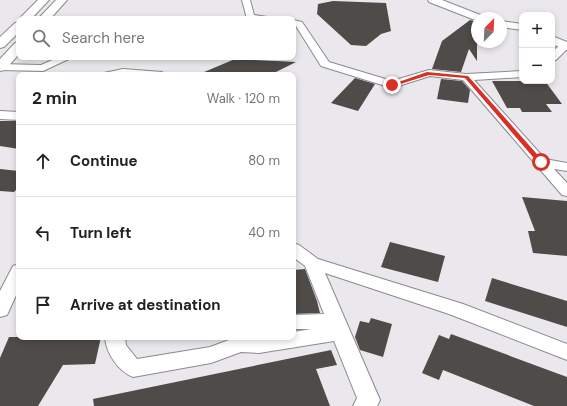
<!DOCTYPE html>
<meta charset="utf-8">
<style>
body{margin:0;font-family:"DM Sans",sans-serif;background:#f2f2f2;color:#222}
.controls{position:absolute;right:12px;top:12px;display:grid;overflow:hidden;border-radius:8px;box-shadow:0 2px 6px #0003}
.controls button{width:36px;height:36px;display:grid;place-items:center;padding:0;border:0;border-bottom:1px solid #e0e0e0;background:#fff;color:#222;font:20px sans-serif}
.compass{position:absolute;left:471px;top:12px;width:36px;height:36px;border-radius:50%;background:#fff;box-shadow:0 2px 6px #0003;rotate:24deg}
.stop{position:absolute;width:12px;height:12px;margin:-9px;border:3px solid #d93025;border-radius:50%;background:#fff}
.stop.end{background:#d93025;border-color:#fff;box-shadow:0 1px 4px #0008}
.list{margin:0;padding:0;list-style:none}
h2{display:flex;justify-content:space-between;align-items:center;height:52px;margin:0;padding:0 16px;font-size:17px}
h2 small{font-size:13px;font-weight:400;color:#767676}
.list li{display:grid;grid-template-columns:26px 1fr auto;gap:12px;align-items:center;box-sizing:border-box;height:72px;padding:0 16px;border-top:1px solid #e0e0e0}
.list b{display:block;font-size:15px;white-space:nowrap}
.list em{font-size:13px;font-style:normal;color:#767676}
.icon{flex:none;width:22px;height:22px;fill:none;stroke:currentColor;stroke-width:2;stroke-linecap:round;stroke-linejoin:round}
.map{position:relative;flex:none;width:567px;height:406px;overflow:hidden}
.search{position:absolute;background:#fff;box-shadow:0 2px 6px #0003;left:16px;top:16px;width:280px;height:44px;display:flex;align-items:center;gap:10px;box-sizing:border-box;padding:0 14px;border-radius:8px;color:#767676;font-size:15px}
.panel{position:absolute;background:#fff;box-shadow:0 2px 6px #0003;left:16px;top:72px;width:280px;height:268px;border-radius:8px}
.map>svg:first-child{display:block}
</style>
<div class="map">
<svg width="567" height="406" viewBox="0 0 567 406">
<rect width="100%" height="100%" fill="#eae8ec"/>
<!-- building -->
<g fill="#4e4b48">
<path d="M 333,1 L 386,3 L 391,31 L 381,34 L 366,46 L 351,45 L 317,14 L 318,4 Z"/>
<path d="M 470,20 L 477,22 L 477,61 L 469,49 L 461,72 L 432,69 L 442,41 Z"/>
<path d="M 235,59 L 296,62 L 270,75 L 197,75 Z"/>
<path d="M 355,78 L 375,84 L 358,111 L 331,103 Z"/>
<path d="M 441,79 L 462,81 L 470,90 L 468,103 L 437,99 Z"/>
<path d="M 492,81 L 545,81 L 562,104 L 546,104 L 552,112 L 522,112 L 520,108 L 507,108 Z"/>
<path d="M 0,121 L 19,121 L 19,149 L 0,146 Z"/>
<path d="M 0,169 L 19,171 L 19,187 L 14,192 L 0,191 Z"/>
<path d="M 522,197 L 567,201 L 567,256 L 533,253 L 528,231 L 535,231 Z"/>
<path d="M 390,242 L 445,256 L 438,282 L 381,267 Z"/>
<path d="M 305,269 L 317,301 L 320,313 L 293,314 L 293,270 Z"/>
<path d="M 492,278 L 567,301 L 567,327 L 485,301 Z"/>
<path d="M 371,318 L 392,324 L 383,357 L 360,350 L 355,337 L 360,321 L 369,323 Z"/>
<path d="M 451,334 L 567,377 L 567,406 L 534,406 L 443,370 L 439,380 L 422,373 L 439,335 L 449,339 Z"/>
<path d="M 9,337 L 101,337 L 95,364 L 63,365 L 38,406 L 0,406 L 0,358 Z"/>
<path d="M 331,350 L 337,365 L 316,369 L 330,406 L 94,406 L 93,399 Z"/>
</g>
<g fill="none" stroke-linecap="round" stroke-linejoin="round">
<!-- minor casing -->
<g stroke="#8b898d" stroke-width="2">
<g id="minor">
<path d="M 242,0 L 250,0 L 254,15 L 267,17 L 268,19 L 247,19 Z"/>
<path d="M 293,20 L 302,22 L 329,62 L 392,81 L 429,70 L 466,74 L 522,71 L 522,77 L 474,80 L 545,159 L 567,163 L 567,171 L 554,169 L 567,183 L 567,196 L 562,195 L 463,80 L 430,76 L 392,88 L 321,66 L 296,26 L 293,26 Z"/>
<path d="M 564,43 L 567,44 L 567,49 L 556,60 L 552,61 L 552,52 L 561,44 Z"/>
<path d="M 59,57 L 73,57 L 43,71 L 0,70 L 0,64 L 41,65 Z"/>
<path d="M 123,69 L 162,72 L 167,75 L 103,75 L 104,73 Z"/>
<path d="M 0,111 L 19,112 L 19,120 L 0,119 Z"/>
<path d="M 293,243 L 299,245 L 318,259 L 463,304 L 567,344 L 567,360 L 449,314 L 325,273 L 380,400 L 377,406 L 353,406 L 357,398 L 334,341 L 259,353 L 241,352 L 211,363 L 133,377 C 118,371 106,353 105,337 L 125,337 L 126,345 L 137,359 L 210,347 L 237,337 L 293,337 L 293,332 L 311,329 L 293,329 L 293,315 L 324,314 L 305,266 L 293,257 Z"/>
<path d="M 19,264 L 19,289 L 7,315 L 0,317 L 0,291 L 13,266 Z"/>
</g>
</g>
<!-- tertiary casing -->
<g stroke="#8b898d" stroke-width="2">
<g id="tertiary">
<path d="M 38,0 L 49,0 L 31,19 L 19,19 Z"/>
<path d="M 56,0 L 67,0 L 50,19 L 38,19 Z"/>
<path d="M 428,0 L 442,0 L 483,16 L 485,18 L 477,18 L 477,21 L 475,20 L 429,2 Z"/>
<path d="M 501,21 L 522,24 L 522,30 L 501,27 Z"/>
<path d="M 19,22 L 19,32 L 4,47 L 0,48 L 0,37 L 15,23 Z"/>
<path d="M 552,36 L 567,42 L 567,50 L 552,44 Z"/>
<path d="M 19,42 L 19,54 L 5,70 L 0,71 L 0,59 L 15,43 Z"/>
</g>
</g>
<!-- minor -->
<use href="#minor" fill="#fff" fill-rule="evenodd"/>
<!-- tertiary -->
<use href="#tertiary" fill="#fff" fill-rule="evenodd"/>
</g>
<!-- route -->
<path fill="#d93025" d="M 427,72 L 468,76 L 543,161 L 543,164 L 539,164 L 465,78 L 429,75 L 394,86 L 390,85 Z"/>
</svg>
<div class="controls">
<button>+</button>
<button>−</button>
</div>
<svg class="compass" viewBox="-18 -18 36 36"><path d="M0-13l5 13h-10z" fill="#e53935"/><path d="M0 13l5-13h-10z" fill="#767676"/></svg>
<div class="stop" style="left:541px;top:162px"></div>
<div class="stop end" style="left:392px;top:85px"></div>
<div class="search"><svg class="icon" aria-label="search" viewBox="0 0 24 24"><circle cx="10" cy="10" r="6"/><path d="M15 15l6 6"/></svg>Search here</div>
<section class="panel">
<h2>2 min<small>Walk · 120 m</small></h2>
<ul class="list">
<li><svg class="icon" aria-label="ahead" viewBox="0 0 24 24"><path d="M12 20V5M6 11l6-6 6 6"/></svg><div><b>Continue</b></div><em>80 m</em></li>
<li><svg class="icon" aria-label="left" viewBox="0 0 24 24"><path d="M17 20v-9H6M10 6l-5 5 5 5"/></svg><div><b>Turn left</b></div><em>40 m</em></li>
<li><svg class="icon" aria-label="arrive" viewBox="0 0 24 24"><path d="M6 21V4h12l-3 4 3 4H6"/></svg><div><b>Arrive at destination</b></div></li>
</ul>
</section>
</div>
